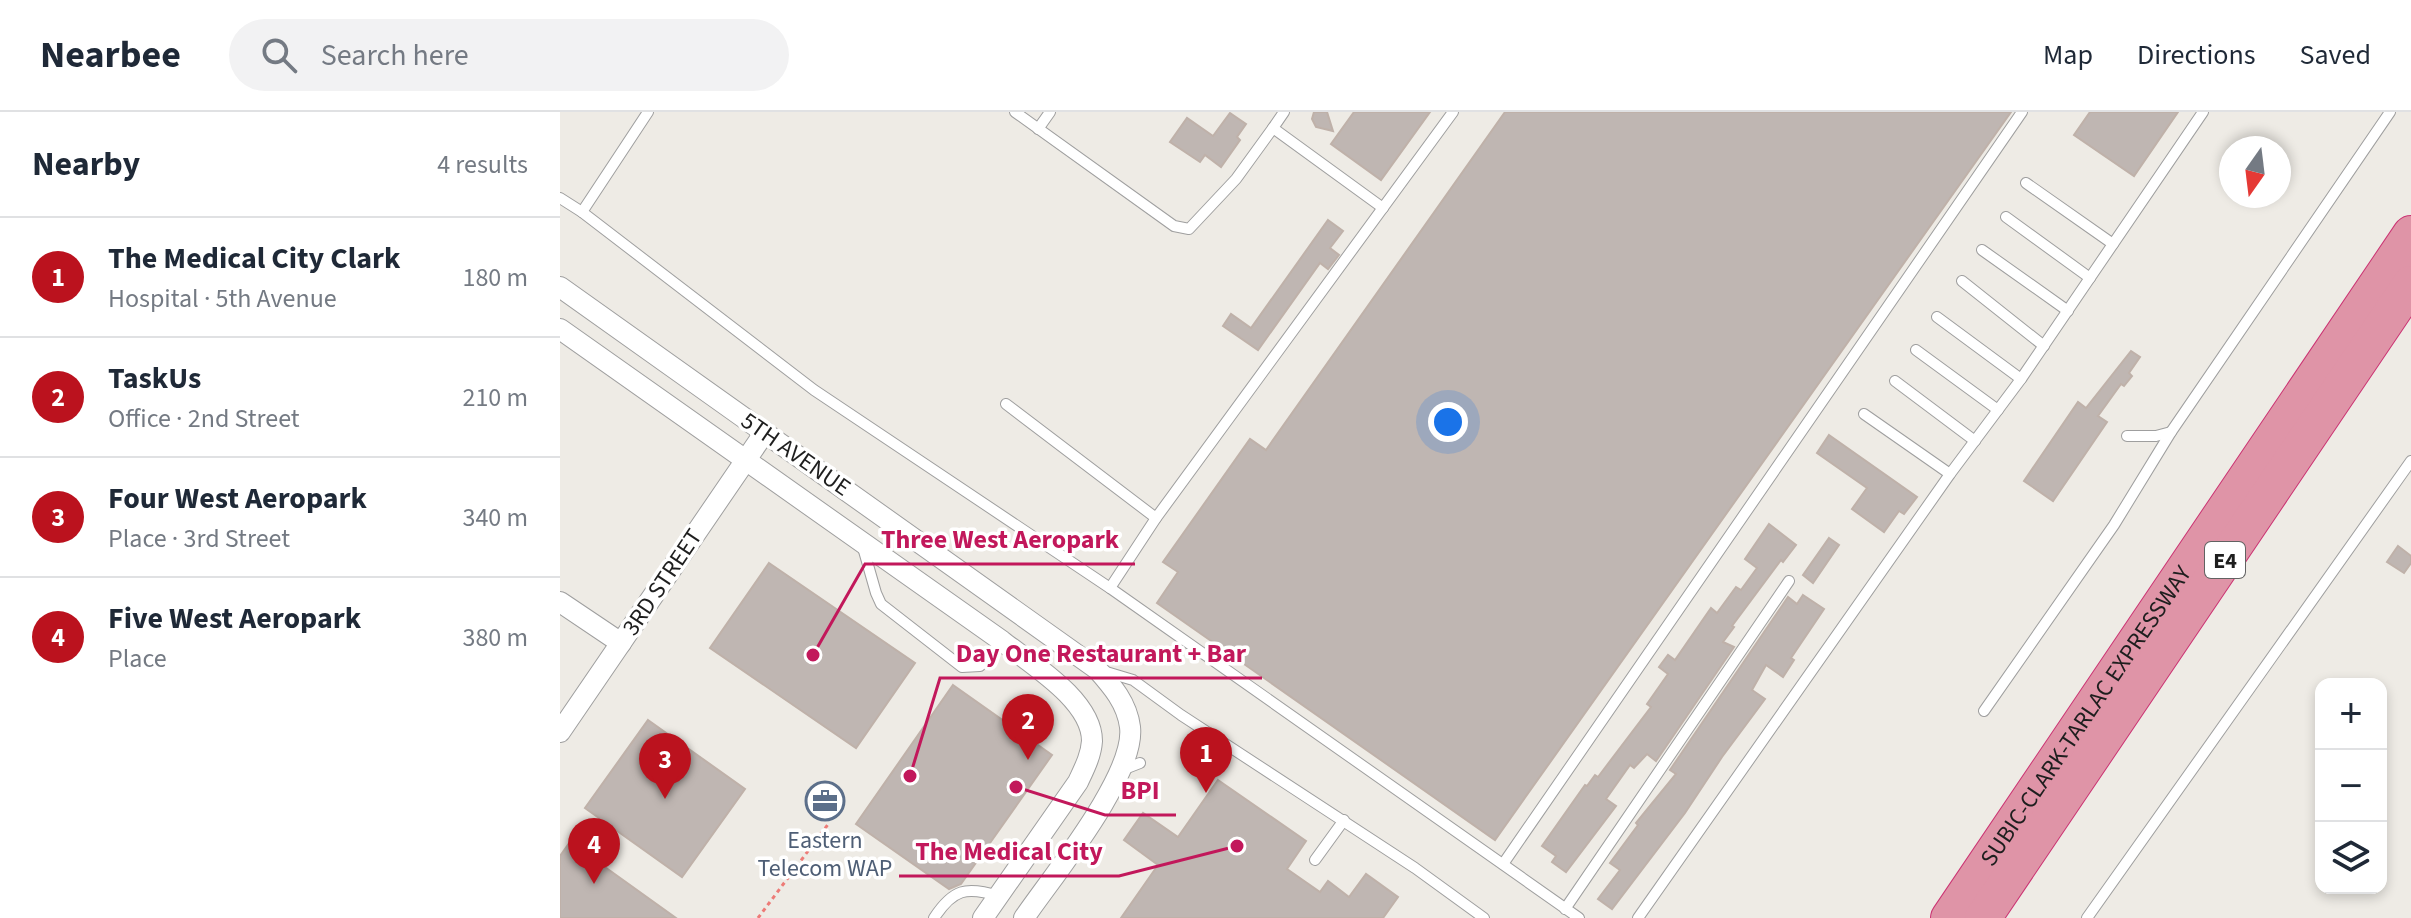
<!DOCTYPE html>
<meta charset="utf-8">
<style>
body{margin:0;font-family:"Source Sans 3",sans-serif;background:#f2f2f3;color:#1f2937}
.controls{position:absolute;right:24px;bottom:24px;display:grid;overflow:hidden;border-radius:16px;box-shadow:0 4px 12px #0003}
.controls button{width:72px;height:72px;display:grid;place-items:center;padding:0;border:0;border-bottom:2px solid #e0e1e3;background:#fff;color:#1f2937;font:40px sans-serif}
.compass{position:absolute;left:1659px;top:24px;width:72px;height:72px;border-radius:50%;background:#fff;box-shadow:0 4px 12px #0003;rotate:194deg}
.you{position:absolute;left:888px;top:310px;width:28px;height:28px;margin:-20px;border:6px solid #fff;border-radius:50%;background:#1a73e8;box-shadow:0 0 0 12px #1a73e833}
.badge{display:grid;place-items:center;width:52px;height:52px;border-radius:50%;background:#bb121e;color:#fff;font-size:26px;font-weight:700}
.pin{position:absolute;translate:-50% -66px;filter:drop-shadow(0 2px 4px #0008)}
.pin::after{content:'';position:absolute;top:42px;width:28px;height:24px;background:inherit;clip-path:polygon(0 0,100% 0,50% 100%)}
.list{margin:0;padding:0;list-style:none}
h2{display:flex;justify-content:space-between;align-items:center;height:104px;margin:0;padding:0 32px;font-size:34px}
h2 small{font-size:26px;font-weight:400;color:#747a83}
.list li{display:grid;grid-template-columns:52px 1fr auto;gap:24px;align-items:center;box-sizing:border-box;height:120px;padding:0 32px;border-top:2px solid #e0e1e3}
.list b{display:block;font-size:30px;white-space:nowrap}
.list p{margin:0;font-size:26px;white-space:nowrap;color:#747a83}
.list em{font-size:26px;font-style:normal;color:#747a83}
.icon{flex:none;width:44px;height:44px;fill:none;stroke:currentColor;stroke-width:2;stroke-linecap:round;stroke-linejoin:round}
.map{position:relative;flex:none;width:1851px;height:806px;overflow:hidden}
header{display:flex;align-items:center;gap:48px;box-sizing:border-box;height:112px;padding:0 40px;background:#fff;border-bottom:2px solid #e0e1e3}
header strong{font-size:38px}
nav{display:flex;gap:44px;margin-inline-start:auto;font-size:28px}
.search{width:560px;height:72px;background:#f2f2f3;display:flex;align-items:center;gap:20px;box-sizing:border-box;padding:0 28px;border-radius:44px;color:#747a83;font-size:30px}
main{display:flex}
aside{flex:1;background:#fff}
.map>svg:first-child{display:block}
</style>
<header>
<strong>Nearbee</strong>
<div class="search"><svg class="icon" aria-label="search" viewBox="0 0 24 24"><circle cx="10" cy="10" r="6"/><path d="M15 15l6 6"/></svg>Search here</div>
<nav><a>Map</a><a>Directions</a><a>Saved</a></nav>
</header>
<main>
<aside>
<h2>Nearby<small>4 results</small></h2>
<ul class="list">
<li><span class="badge">1</span><div><b>The Medical City Clark</b><p>Hospital · 5th Avenue</p></div><em>180 m</em></li>
<li><span class="badge">2</span><div><b>TaskUs</b><p>Office · 2nd Street</p></div><em>210 m</em></li>
<li><span class="badge">3</span><div><b>Four West Aeropark</b><p>Place · 3rd Street</p></div><em>340 m</em></li>
<li><span class="badge">4</span><div><b>Five West Aeropark</b><p>Place</p></div><em>380 m</em></li>
</ul>
</aside>
<div class="map">
<svg width="1851" height="806" viewBox="0 0 1851 806">
<rect width="100%" height="100%" fill="#eeebe5"/>
<!-- building -->
<g fill="#bfb6b2" stroke="#bfb1a9" stroke-width="2">
<path d="M 754,0 L 767,0 L 773,19 L 756,15 L 752,7 Z"/>
<path d="M 794,0 L 870,0 L 821,68 L 771,32 Z"/>
<path d="M 945,0 L 1451,0 L 935,728 L 597,491 L 618,460 L 603,450 L 690,327 L 706,338 Z"/>
<path d="M 1530,0 L 1618,0 L 1574,64 L 1514,23 Z"/>
<path d="M 670,1 L 686,12 L 677,25 L 680,28 L 661,55 L 645,43 L 640,50 L 610,30 L 627,6 L 653,24 Z"/>
<path d="M 768,108 L 783,119 L 770,136 L 779,143 L 768,157 L 760,151 L 698,238 L 663,214 L 671,202 L 691,216 Z"/>
<path d="M 1571,239 L 1580,245 L 1569,261 L 1572,264 L 1564,274 L 1561,272 L 1538,304 L 1547,310 L 1493,389 L 1464,369 L 1518,290 L 1526,296 Z"/>
<path d="M 1269,323 L 1357,385 L 1344,402 L 1339,399 L 1324,420 L 1292,397 L 1307,376 L 1257,341 Z"/>
<path d="M 1209,412 L 1236,433 L 1223,450 L 1221,448 L 1172,514 L 1174,515 L 1163,530 L 1174,535 L 1096,649 L 1087,642 L 1074,656 L 1070,653 L 1046,687 L 1056,694 L 1006,760 L 992,750 L 996,744 L 982,734 L 1025,673 L 1027,674 L 1035,663 L 1038,665 L 1091,595 L 1087,592 L 1108,562 L 1099,555 L 1108,543 L 1115,548 L 1151,496 L 1157,501 L 1176,475 L 1181,478 L 1197,456 L 1185,447 Z"/>
<path d="M 1269,426 L 1279,433 L 1253,471 L 1243,463 Z"/>
<path d="M 1838,434 L 1851,444 L 1851,451 L 1844,461 L 1827,450 Z"/>
<path d="M 209,451 L 355,551 L 296,636 L 150,536 Z"/>
<path d="M 1243,483 L 1264,497 L 1231,546 L 1234,548 L 1223,565 L 1206,553 L 1192,578 L 1205,587 L 1162,645 L 1125,701 L 1052,797 L 1038,787 L 1060,758 L 1050,751 L 1078,713 L 1076,711 L 1116,662 L 1110,658 L 1228,485 L 1237,492 Z"/>
<path d="M 393,573 L 492,643 L 401,772 L 389,777 L 296,712 Z"/>
<path d="M 88,608 L 185,677 L 122,765 L 25,696 Z"/>
<path d="M 658,668 L 746,729 L 727,757 L 760,780 L 768,769 L 789,785 L 806,762 L 838,785 L 823,806 L 561,806 L 598,753 L 564,728 L 583,701 L 618,725 Z"/>
<path d="M 10,730 L 116,806 L 0,806 L 0,744 Z"/>
</g>
<g fill="none" stroke-linecap="round" stroke-linejoin="round">
<!-- service casing -->
<g stroke="#9f9f9f" stroke-width="12">
<g id="service">
<path d="M 455,0 L 614,114 L 629,117 L 676,67 L 713,16"/>
<path d="M 724,0 L 713,16 L 823,96"/>
<path d="M 478,17 L 490,0"/>
<path d="M 1466,71 L 1553,132"/>
<path d="M 0,86 L 22,100 L 254,278 L 550,476 L 1019,806"/>
<path d="M 22,100 L 88,0"/>
<path d="M 1446,105 L 1530,166"/>
<path d="M 1422,138 L 1508,199"/>
<path d="M 1402,169 L 1484,234"/>
<path d="M 1377,205 L 1461,267"/>
<path d="M 1356,238 L 1438,298"/>
<path d="M 1335,269 L 1415,329"/>
<path d="M 446,292 L 596,406"/>
<path d="M 1304,302 L 1390,362"/>
<path d="M 1567,324 L 1596,324 L 1611,320"/>
<path d="M 302,432 L 316,481 L 321,492 L 402,555 L 420,554 L 442,529"/>
<path d="M 550,476 L 596,406 L 893,0"/>
<path d="M 543,559 L 573,568 L 621,603 L 855,756 L 924,806"/>
<path d="M 1424,599 L 1554,413 L 1611,320 L 1830,0"/>
<path d="M 562,658 L 580,651"/>
<path d="M 755,748 L 784,708"/>
<path d="M 943,752 L 1462,0"/>
<path d="M 1005,797 L 1229,469"/>
<path d="M 374,806 C 393,777 406,774 439,784"/>
<path d="M 1078,806 L 1390,362 L 1461,267 L 1643,0"/>
<path d="M 1527,806 L 1851,349"/>
</g>
</g>
<!-- minor casing -->
<g stroke="#9f9f9f" stroke-width="22">
<g id="minor">
<path d="M 0,175 L 537,557 C 552,574 567,591 570,615 C 576,663 492,765 464,806"/>
<path d="M 0,217 L 442,529 C 471,552 532,588 532,629 C 531,644 524,657 518,670 L 423,806"/>
<path d="M 0,490 L 61,531"/>
<path d="M 0,620 L 205,320"/>
</g>
</g>
<!-- motorway casing -->
<g stroke="#cb3473" stroke-width="38">
<g id="motorway">
<path id="s1" d="M 1389,806 L 1851,122"/>
<path d="M 1423,806 L 1851,172"/>
</g>
</g>
<!-- path -->
<path stroke="#ed7b77" stroke-width="3" stroke-dasharray="4 4" stroke-linecap="butt" d="M 198,806 L 269,711"/>
<!-- service -->
<use href="#service" stroke="#fff" stroke-width="10"/>
<!-- minor -->
<use href="#minor" stroke="#fff" stroke-width="20"/>
<!-- motorway -->
<use href="#motorway" stroke="#df94a7" stroke-width="36"/>
</g>
<!-- icons -->
<defs>
<g id="office-ring" transform="scale(2)"><circle r="9.5" fill="#fff" stroke="#5c6f8a" stroke-width="1.5"/><path d="M-6-3h4V-5.5h4V-3h4V5H-6ZM-1-4.5V-3h2v-1.5ZM-6 0V1H6V0Z" fill="#5c6f8a"/></g>
</defs>
<g fill-rule="evenodd">
<use href="#office-ring" x="265" y="689"/>
</g>
<g text-anchor="middle" stroke-width="7" stroke-linejoin="round" paint-order="stroke">
<!-- shield labels -->
<rect fill="#fff" stroke="#626262" stroke-width="2" x="1645" y="430" width="40" height="36" rx="6"/>
<g font-size="22" font-weight="bold" fill="#1e1e1e">
<text x="1665" y="456">E4</text>
</g>
<!-- street labels -->
<g font-size="24" fill="#1e1e1e" stroke="#fff">
<text transform="translate(236 342) rotate(35)" y="8">5TH AVENUE</text>
<text transform="translate(102 470) rotate(-56)" y="8">3RD STREET</text>
<text dy="8" stroke="none"><textPath href="#s1" startOffset="244">SUBIC-CLARK-TARLAC EXPRESSWAY</textPath></text>
</g>
<!-- service labels -->
<g font-size="24" fill="#4e5e75" stroke="#fff">
<text x="265" y="736">Eastern<tspan x="265" dy="28">Telecom WAP</tspan></text>
</g>
</g>
<!-- callouts -->
<path fill="none" stroke="#c2185b" stroke-width="3" d="M253 543L305 452H575M350 664L380 566H702M456 675L545 703H616M677 734L559 764H339"/>
<g fill="#c2185b" stroke="#fff" stroke-width="3">
<circle cx="253" cy="543" r="8"/>
<circle cx="350" cy="664" r="8"/>
<circle cx="456" cy="675" r="8"/>
<circle cx="677" cy="734" r="8"/>
</g>
<g font-size="26" text-anchor="middle" font-weight="bold" fill="#c2185b" stroke="#fff" stroke-width="7" stroke-linejoin="round" paint-order="stroke">
<text x="440" y="436">Three West Aeropark</text>
<text x="541" y="550">Day One Restaurant + Bar</text>
<text x="580" y="687">BPI</text>
<text x="449" y="748">The Medical City</text>
</g>
</svg>
<div class="controls">
<button>+</button>
<button>−</button>
<button><svg class="icon" aria-label="layers" viewBox="0 0 24 24"><path d="M12 4l9 5-9 5-9-5zM3 14l9 5 9-5"/></svg></button>
</div>
<svg class="compass" viewBox="-18 -18 36 36"><path d="M0-13l5 13h-10z" fill="#e53935"/><path d="M0 13l5-13h-10z" fill="#747a83"/></svg>
<div class="you"></div>
<div class="pin badge" style="left:646px;top:681px">1</div>
<div class="pin badge" style="left:468px;top:648px">2</div>
<div class="pin badge" style="left:105px;top:687px">3</div>
<div class="pin badge" style="left:34px;top:772px">4</div>
</div>
</main>
